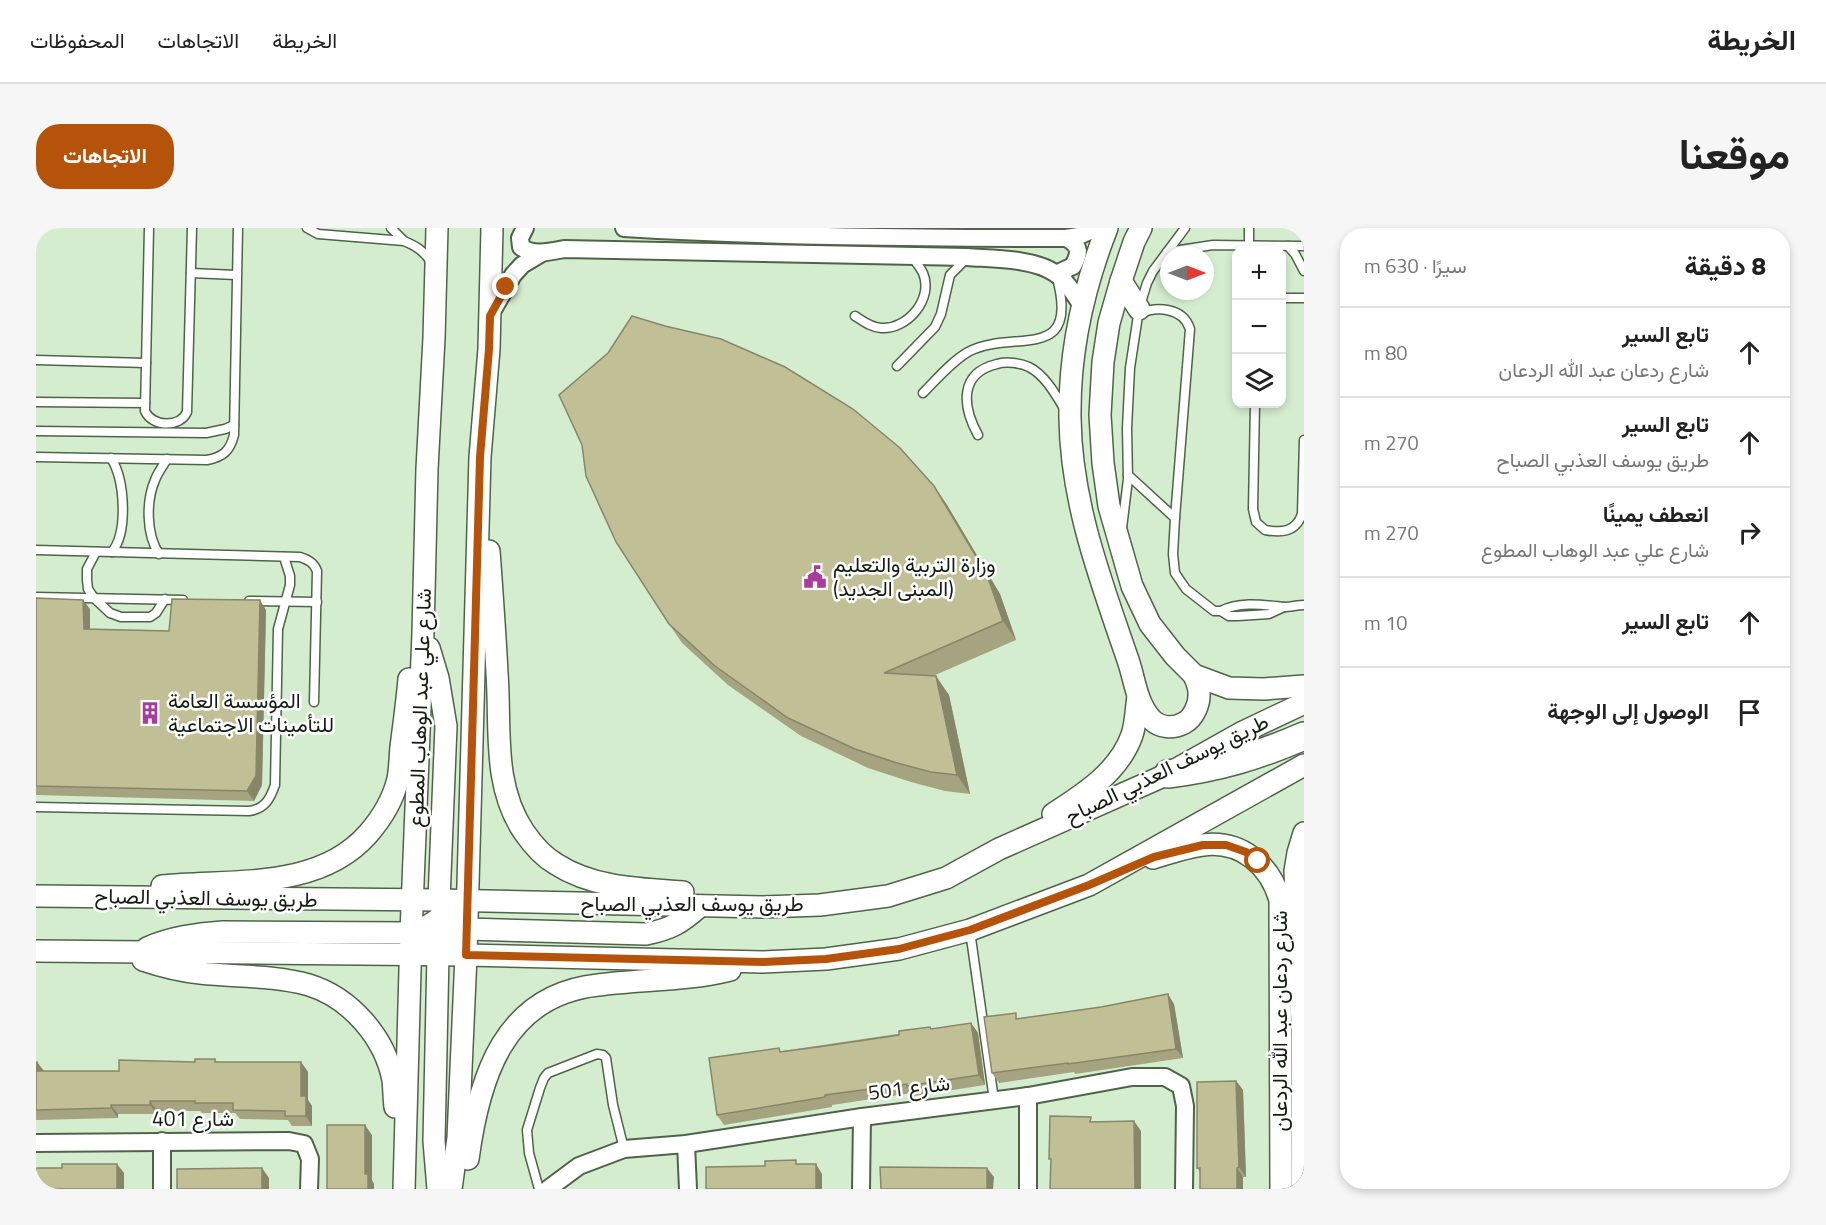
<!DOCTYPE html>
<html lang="ar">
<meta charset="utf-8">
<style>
body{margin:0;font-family:"Titillium Web",Vazirmatn,sans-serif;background:#f6f6f6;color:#222;direction:rtl}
.controls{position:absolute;right:18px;top:18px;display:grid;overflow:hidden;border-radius:12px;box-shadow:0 3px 9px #0003}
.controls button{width:54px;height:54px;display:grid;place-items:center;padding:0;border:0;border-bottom:2px solid #e0e0e0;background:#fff;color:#222;font:30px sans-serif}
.compass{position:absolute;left:1124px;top:18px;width:54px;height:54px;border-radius:50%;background:#fff;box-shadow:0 3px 9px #0003;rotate:90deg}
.stop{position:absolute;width:18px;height:18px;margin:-14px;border:4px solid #b45309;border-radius:50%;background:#fff}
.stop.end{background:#b45309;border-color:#fff;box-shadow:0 2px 6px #0008}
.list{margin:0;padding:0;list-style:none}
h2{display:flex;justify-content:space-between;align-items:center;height:78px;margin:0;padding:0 24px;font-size:26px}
h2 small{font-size:20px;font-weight:400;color:#767676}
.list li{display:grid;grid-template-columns:39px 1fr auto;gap:18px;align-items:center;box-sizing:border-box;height:90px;padding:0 24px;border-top:2px solid #e0e0e0}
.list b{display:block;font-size:22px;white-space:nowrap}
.list p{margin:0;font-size:20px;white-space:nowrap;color:#767676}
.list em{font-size:20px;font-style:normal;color:#767676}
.icon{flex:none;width:33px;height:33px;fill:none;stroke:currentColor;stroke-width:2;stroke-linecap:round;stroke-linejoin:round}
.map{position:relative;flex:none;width:1268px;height:961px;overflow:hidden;direction:ltr;border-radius:24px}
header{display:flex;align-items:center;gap:36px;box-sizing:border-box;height:84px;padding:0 30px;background:#fff;border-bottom:2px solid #e0e0e0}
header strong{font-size:28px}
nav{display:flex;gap:33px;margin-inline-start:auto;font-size:21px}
.intro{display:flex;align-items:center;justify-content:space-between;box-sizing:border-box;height:144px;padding:0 36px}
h1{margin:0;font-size:42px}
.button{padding:15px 27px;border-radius:24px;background:#b45309;color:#fff;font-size:21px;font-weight:700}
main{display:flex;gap:36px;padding:0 36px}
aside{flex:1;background:#fff;border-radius:24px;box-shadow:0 3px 9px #0003}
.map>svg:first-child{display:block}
</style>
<header>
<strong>الخريطة</strong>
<nav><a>الخريطة</a><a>الاتجاهات</a><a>المحفوظات</a></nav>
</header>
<div class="intro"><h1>موقعنا</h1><a class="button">الاتجاهات</a></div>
<main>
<aside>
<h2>8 دقيقة<small>سيرًا · 630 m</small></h2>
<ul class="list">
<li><svg class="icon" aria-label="ahead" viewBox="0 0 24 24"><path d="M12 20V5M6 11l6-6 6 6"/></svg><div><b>تابع السير</b><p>شارع ردعان عبد الله الردعان</p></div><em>80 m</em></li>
<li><svg class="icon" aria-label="ahead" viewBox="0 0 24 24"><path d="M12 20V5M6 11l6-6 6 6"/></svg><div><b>تابع السير</b><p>طريق يوسف العذبي الصباح</p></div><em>270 m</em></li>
<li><svg class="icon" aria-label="right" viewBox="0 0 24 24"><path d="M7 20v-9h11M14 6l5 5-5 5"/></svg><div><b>انعطف يمينًا</b><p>شارع علي عبد الوهاب المطوع</p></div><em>270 m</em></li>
<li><svg class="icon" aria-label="ahead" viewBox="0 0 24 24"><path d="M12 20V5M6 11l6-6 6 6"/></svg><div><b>تابع السير</b></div><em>10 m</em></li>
<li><svg class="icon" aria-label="arrive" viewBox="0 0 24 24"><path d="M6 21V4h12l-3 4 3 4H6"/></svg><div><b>الوصول إلى الوجهة</b></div></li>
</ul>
</aside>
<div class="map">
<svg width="1268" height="961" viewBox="0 0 1268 961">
<rect width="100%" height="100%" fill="#d5edcf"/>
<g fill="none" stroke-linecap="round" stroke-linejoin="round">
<!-- service casing -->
<g stroke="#4f6349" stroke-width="11">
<g id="service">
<path d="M 113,0 L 109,183 C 116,199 144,200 151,184 L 156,0"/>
<path d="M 271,0 L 282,6 L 368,13 C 380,18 388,23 395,34"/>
<path d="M 355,0 L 367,12"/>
<path d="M 1213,18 L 1213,0"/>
<path d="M 1252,18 L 1259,26 L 1268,43"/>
<path d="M 1131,24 L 1177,17 L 1268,18"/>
<path d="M 155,45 L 200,47"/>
<path d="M 1246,70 L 1268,70"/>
<path d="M 1103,86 C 1120,78 1147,79 1154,101 L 1139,290 L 1137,326 L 1139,345 L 1150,361 L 1178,383 L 1185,383 L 1193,388 L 1202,388 L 1233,386 L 1248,379"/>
<path d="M 819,88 C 827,93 834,99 845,100 C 871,102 898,71 887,45 C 884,39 880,34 876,29"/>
<path d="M 0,132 L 110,135"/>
<path d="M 861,138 L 899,99 L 905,86 L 914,47 L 931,30"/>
<path d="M 887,165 C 901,151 915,134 932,124 C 977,100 1044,137 1021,50"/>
<path d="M 0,174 L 109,175"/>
<path d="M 1219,176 L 1217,281 L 1220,294 L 1229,302 C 1246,305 1260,304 1266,286 L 1268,212"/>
<path d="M 0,203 L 170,205 L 189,201 L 198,197"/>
<path d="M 942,207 C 926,178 923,145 961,136 C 970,133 984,135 993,139 C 1009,147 1020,167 1029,182"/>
<path d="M 0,229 L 171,232 C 187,229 194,223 198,207 L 202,0"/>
<path d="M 75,230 C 89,252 92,304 76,324"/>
<path d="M 1092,247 L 1139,290"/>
<path d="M 1086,300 L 1092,251 L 1091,200 L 1094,140 L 1103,81 L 1111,55 L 1117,43 L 1149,0"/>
<path d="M 0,322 L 264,329 C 273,332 278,335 281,343 L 278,474"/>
<path d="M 60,324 L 51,341 L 51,352 L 52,361 L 58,370 L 74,385 L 85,389 L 114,389 L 120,385 L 129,371"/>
<path d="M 123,326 C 110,306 110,273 119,252 C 122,244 127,238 131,231"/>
<path d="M 0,369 L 147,372"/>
<path d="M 213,373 L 281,374"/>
<path d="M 1185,383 C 1204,373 1228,377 1248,379 C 1254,379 1262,377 1268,377"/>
<path d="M 0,579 L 213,583 C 229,581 234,571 239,557 L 242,401 L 254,357 L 254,348 L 248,329"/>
<path d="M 934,703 L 958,872"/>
<path d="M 503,961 L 493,925 L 491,902 L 504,860 L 508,850 L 512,845 L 561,826 L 567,827 L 570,830 L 577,877 L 588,921"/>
</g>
</g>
<!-- minor casing -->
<g stroke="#4f6349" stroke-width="20">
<g id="minor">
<path d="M 489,0 L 484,10 L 485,19 C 497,28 513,24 528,21 L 931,29 C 958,31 996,30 1019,45 C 1031,53 1038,66 1046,78"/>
<path d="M 588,0 C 735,9 883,10 1030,10 L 1043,8 L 1060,0"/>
<path d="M 1020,46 L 1037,38 C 1044,25 1045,18 1030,10"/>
<path d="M 454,87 L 477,47 L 486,37 L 506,25"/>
<path d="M 992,868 L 992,961"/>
<path d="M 0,915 L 253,913 L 268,916 L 274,931 L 273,961"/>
<path d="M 650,916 L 652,961"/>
<path d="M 126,961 L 126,913"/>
<path d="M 512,961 L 543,938 L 588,921 L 650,916 L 826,889 L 992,868 L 1096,849 L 1129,849 L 1145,858 L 1149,878 L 1148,961"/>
<path d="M 825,961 L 826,889"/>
</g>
</g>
<!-- tertiary casing -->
<g stroke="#4f6349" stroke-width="24">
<g id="tertiary">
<path d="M 1071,0 C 1047,61 1033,124 1034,190 C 1035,275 1065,353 1092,432 C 1099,452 1100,474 1115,491 C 1124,500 1137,501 1148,495 C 1158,490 1164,475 1163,464 C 1163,459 1160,452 1158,447"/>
<path d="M 1105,0 L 1098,14 L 1085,53 L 1073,95 L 1067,134 L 1064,187 L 1067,235 L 1073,278 L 1096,358 L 1114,396 L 1139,428 L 1158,447 L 1193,460 L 1228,461 L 1268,458"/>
<path d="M 1085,53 L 1103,81"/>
<path d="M 453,323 C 456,364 459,405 461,445 C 465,499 456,557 488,604 C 497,617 506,628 520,636 C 557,660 604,661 647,664"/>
<path d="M 393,420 L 402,450 L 410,498 L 403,672 L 411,696 L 430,727"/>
<path d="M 1017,586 C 1048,566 1083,544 1096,507 C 1100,495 1100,481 1102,469"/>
<path d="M 1117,630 C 1133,625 1150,619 1167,617 C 1205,612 1234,637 1244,672 L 1245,961"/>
<path d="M 126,658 C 195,651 282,663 332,606 C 346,590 357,572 362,551 C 364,541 364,529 365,519 C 368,496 371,474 373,451"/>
<path d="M 0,668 L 403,672 L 727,679 L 784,677 L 852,668 L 910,650 L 963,621 L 1132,546 L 1207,504 L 1268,475"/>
<path d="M 399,715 L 402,727 L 398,913 L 402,961"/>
<path d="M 111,720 C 136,709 161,706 187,704 L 375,705 L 393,697 L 432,672"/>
<path d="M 0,723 L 430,727 L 727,734 L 790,731 L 863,721 L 934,702 L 1053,657 L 1268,537"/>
<path d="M 375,727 C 393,714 409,706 430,701 L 610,706 C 635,701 645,695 664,678"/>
<path d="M 107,732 C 125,738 145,743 164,745 C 200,749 238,747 273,757 C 315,770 349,810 357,852 C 358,861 358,871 359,879"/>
<path d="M 432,931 C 443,849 468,767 562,757 C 607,751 650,753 694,742"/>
<path d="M 368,961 L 375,705 L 387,405 L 391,241 L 398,110 L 401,0"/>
<path d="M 415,961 L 422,910 L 430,727 L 444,229 L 453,121 L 456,0"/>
<path d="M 1266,961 L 1266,795 L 1259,643 L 1262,625 L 1268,605"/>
</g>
</g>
<!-- primary casing -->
<g stroke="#4f6349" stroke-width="30">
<path id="primary" d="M 1132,546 C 1181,540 1222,528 1268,508"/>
</g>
<!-- service -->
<use href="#service" stroke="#fff" stroke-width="8"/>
<!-- minor -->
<use href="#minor" stroke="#fff" stroke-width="16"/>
<!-- tertiary -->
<use href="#tertiary" stroke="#fff" stroke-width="21"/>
<!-- primary -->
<use href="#primary" stroke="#fff" stroke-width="27"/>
</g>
<!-- wall -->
<g fill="#a6a480">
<path d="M 898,258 L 911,277 L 964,366 L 980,412 L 897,448 L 913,467 L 934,566 L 909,563 L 875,554 L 832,540 L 765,508 L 692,457 L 646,415 L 633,396 Z"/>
<path d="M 0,370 L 54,381 L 54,401 L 133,403 L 230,382 L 226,557 L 218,573 L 0,567 Z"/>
<path d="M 1138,776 L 1147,830 L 1039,846 L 1038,844 L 963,855 L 956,845 L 984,791 Z"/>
<path d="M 935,795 L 942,805 L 949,857 L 878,868 L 876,865 L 796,877 L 796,879 L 688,897 L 681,887 L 746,823 Z"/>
<path d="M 179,831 L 181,834 L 265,834 L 272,844 L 272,872 L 276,878 L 276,898 L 256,898 L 252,892 L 204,891 L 199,885 L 166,885 L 164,883 L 121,883 L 121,886 L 82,886 L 82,890 L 0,892 L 0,834 L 8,843 L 83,843 Z"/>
<path d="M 1200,853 L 1207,862 L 1210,949 L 1207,949 L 1207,961 L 1164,961 L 1164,944 L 1161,940 Z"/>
</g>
<!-- shaded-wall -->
<g fill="#878668">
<path d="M 898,258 L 911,277 L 964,366 L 980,412 L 967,393 Z"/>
<path d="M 47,372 L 54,381 L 54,410 L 48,401 Z"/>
<path d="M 224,372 L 230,382 L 226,557 L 218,573 L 211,563 Z"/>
<path d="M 900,448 L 913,467 L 934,566 L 921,547 Z"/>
<path d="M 1132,766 L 1138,776 L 1147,830 L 1140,821 Z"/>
<path d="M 935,795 L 942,805 L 949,857 L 943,847 Z"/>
<path d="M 1,834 L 8,843 L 1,843 Z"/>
<path d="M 265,834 L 272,844 L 272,872 L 276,878 L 276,898 L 270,888 L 265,868 Z"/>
<path d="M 1200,853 L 1207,862 L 1210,949 L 1203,939 Z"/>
<path d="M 114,873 L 121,883 L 121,886 L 114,877 Z"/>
<path d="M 75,877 L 82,886 L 82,890 L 75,880 Z"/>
<path d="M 1098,893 L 1105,903 L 1105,961 L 1099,961 Z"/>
<path d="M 329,897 L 336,907 L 336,952 L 338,956 L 338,961 L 332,961 L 329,946 Z"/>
<path d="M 81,936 L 88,945 L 88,961 L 81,961 Z"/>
<path d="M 780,936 L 786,946 L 786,961 L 780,961 Z"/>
<path d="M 226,940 L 233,950 L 233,961 L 226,961 Z"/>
<path d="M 951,940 L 958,949 L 957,961 L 951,961 Z"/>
<path d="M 1201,940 L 1207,949 L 1207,961 L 1201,961 Z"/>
</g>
<!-- building -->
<g fill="#c1bf95" stroke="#878668" stroke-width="1.5">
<path d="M 596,88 L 629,98 L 685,111 L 749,139 L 817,181 L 864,220 L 898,258 L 951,347 L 967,393 L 848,445 L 900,448 L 921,547 L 895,544 L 861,535 L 819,521 L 752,490 L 679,438 L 633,396 L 580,314 L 550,248 L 546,217 L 523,167 L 572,125 Z"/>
<path d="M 0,370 L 47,372 L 48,401 L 133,403 L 136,371 L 224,372 L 220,548 L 211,563 L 0,558 Z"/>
<path d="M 1132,766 L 1140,821 L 1032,836 L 1032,835 L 956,845 L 948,789 L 980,785 L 980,791 L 1065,779 Z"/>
<path d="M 935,795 L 943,847 L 871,858 L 871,856 L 789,867 L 789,869 L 681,887 L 673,830 L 743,820 L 744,824 L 782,819 L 863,807 L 863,803 L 894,799 L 895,801 Z"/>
<path d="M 159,831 L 179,831 L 179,834 L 265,834 L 265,868 L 270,868 L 270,888 L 249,888 L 249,883 L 197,882 L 197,875 L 159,875 L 159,873 L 114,873 L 114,877 L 75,877 L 75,880 L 0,882 L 0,834 L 1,834 L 1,843 L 83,843 L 83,832 L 159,834 Z"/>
<path d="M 1200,853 L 1203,939 L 1201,940 L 1201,961 L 1164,961 L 1164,940 L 1161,940 L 1161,854 Z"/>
<path d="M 1014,888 L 1055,889 L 1054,894 L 1098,893 L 1099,961 L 1014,961 L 1015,931 L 1013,931 Z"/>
<path d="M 291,897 L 329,897 L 329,946 L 332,946 L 332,961 L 291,961 Z"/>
<path d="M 760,932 L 760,936 L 780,936 L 780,961 L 670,961 L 670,939 L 729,938 L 729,933 Z"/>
<path d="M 26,936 L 81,936 L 81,961 L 0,961 L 0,940 L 26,940 Z"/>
<path d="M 844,939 L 951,940 L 951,961 L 845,961 Z"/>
<path d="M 226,940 L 226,961 L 141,961 L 141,941 Z"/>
</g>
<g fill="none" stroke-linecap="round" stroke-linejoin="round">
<!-- route -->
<path stroke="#b45309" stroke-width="8" d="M 470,59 L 454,88 L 453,121 L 444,229 L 430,727 L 727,734 L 790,731 L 863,721 L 934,702 L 1053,657 L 1118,629 L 1167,617 L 1190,617 L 1210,624 L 1222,633"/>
</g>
<!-- icons -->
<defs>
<g id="civic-bare" transform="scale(1.8)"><path d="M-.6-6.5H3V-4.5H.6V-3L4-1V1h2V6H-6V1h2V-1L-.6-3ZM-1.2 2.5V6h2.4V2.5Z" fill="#a83c9c" stroke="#fff" stroke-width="2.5" paint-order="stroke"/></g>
<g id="building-bare" transform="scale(1.8)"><path d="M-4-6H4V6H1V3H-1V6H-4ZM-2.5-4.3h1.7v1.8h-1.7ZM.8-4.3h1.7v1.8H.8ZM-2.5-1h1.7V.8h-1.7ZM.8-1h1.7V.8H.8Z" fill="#a83c9c" stroke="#fff" stroke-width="2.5" paint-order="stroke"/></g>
</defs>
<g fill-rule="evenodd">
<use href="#civic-bare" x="779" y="349"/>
<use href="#building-bare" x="114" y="485"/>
</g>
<g text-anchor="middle" stroke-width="5" stroke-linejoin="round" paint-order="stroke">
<!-- poi labels -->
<g font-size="21" fill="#151d12" stroke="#fff" text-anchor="start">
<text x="797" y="344">وزارة التربية والتعليم<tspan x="797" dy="24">(المبنى الجديد)</tspan></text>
<text x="132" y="480">المؤسسة العامة<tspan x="132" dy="24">للتأمينات الاجتماعية</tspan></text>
</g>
<!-- street labels -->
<g font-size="21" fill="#151d12" stroke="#fff">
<text transform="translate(384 480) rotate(-88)" y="7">شارع علي عبد الوهاب المطوع</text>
<text transform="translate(1131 541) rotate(-26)" y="7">طريق يوسف العذبي الصباح</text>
<text transform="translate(170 670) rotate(1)" y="7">طريق يوسف العذبي الصباح</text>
<text x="656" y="683">طريق يوسف العذبي الصباح</text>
<text transform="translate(1244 793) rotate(-90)" y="7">شارع ردعان عبد الله الردعان</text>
<text transform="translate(873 860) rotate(-7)" y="7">شارع 501</text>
<text x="157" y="898">شارع 401</text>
</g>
</g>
</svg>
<div class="controls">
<button>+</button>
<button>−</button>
<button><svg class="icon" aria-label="layers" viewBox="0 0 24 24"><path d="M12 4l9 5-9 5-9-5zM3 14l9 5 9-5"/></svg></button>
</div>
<svg class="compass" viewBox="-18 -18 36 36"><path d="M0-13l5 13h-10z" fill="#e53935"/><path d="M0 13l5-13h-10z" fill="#767676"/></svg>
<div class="stop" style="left:1222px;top:633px"></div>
<div class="stop end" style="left:470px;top:59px"></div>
</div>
</main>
